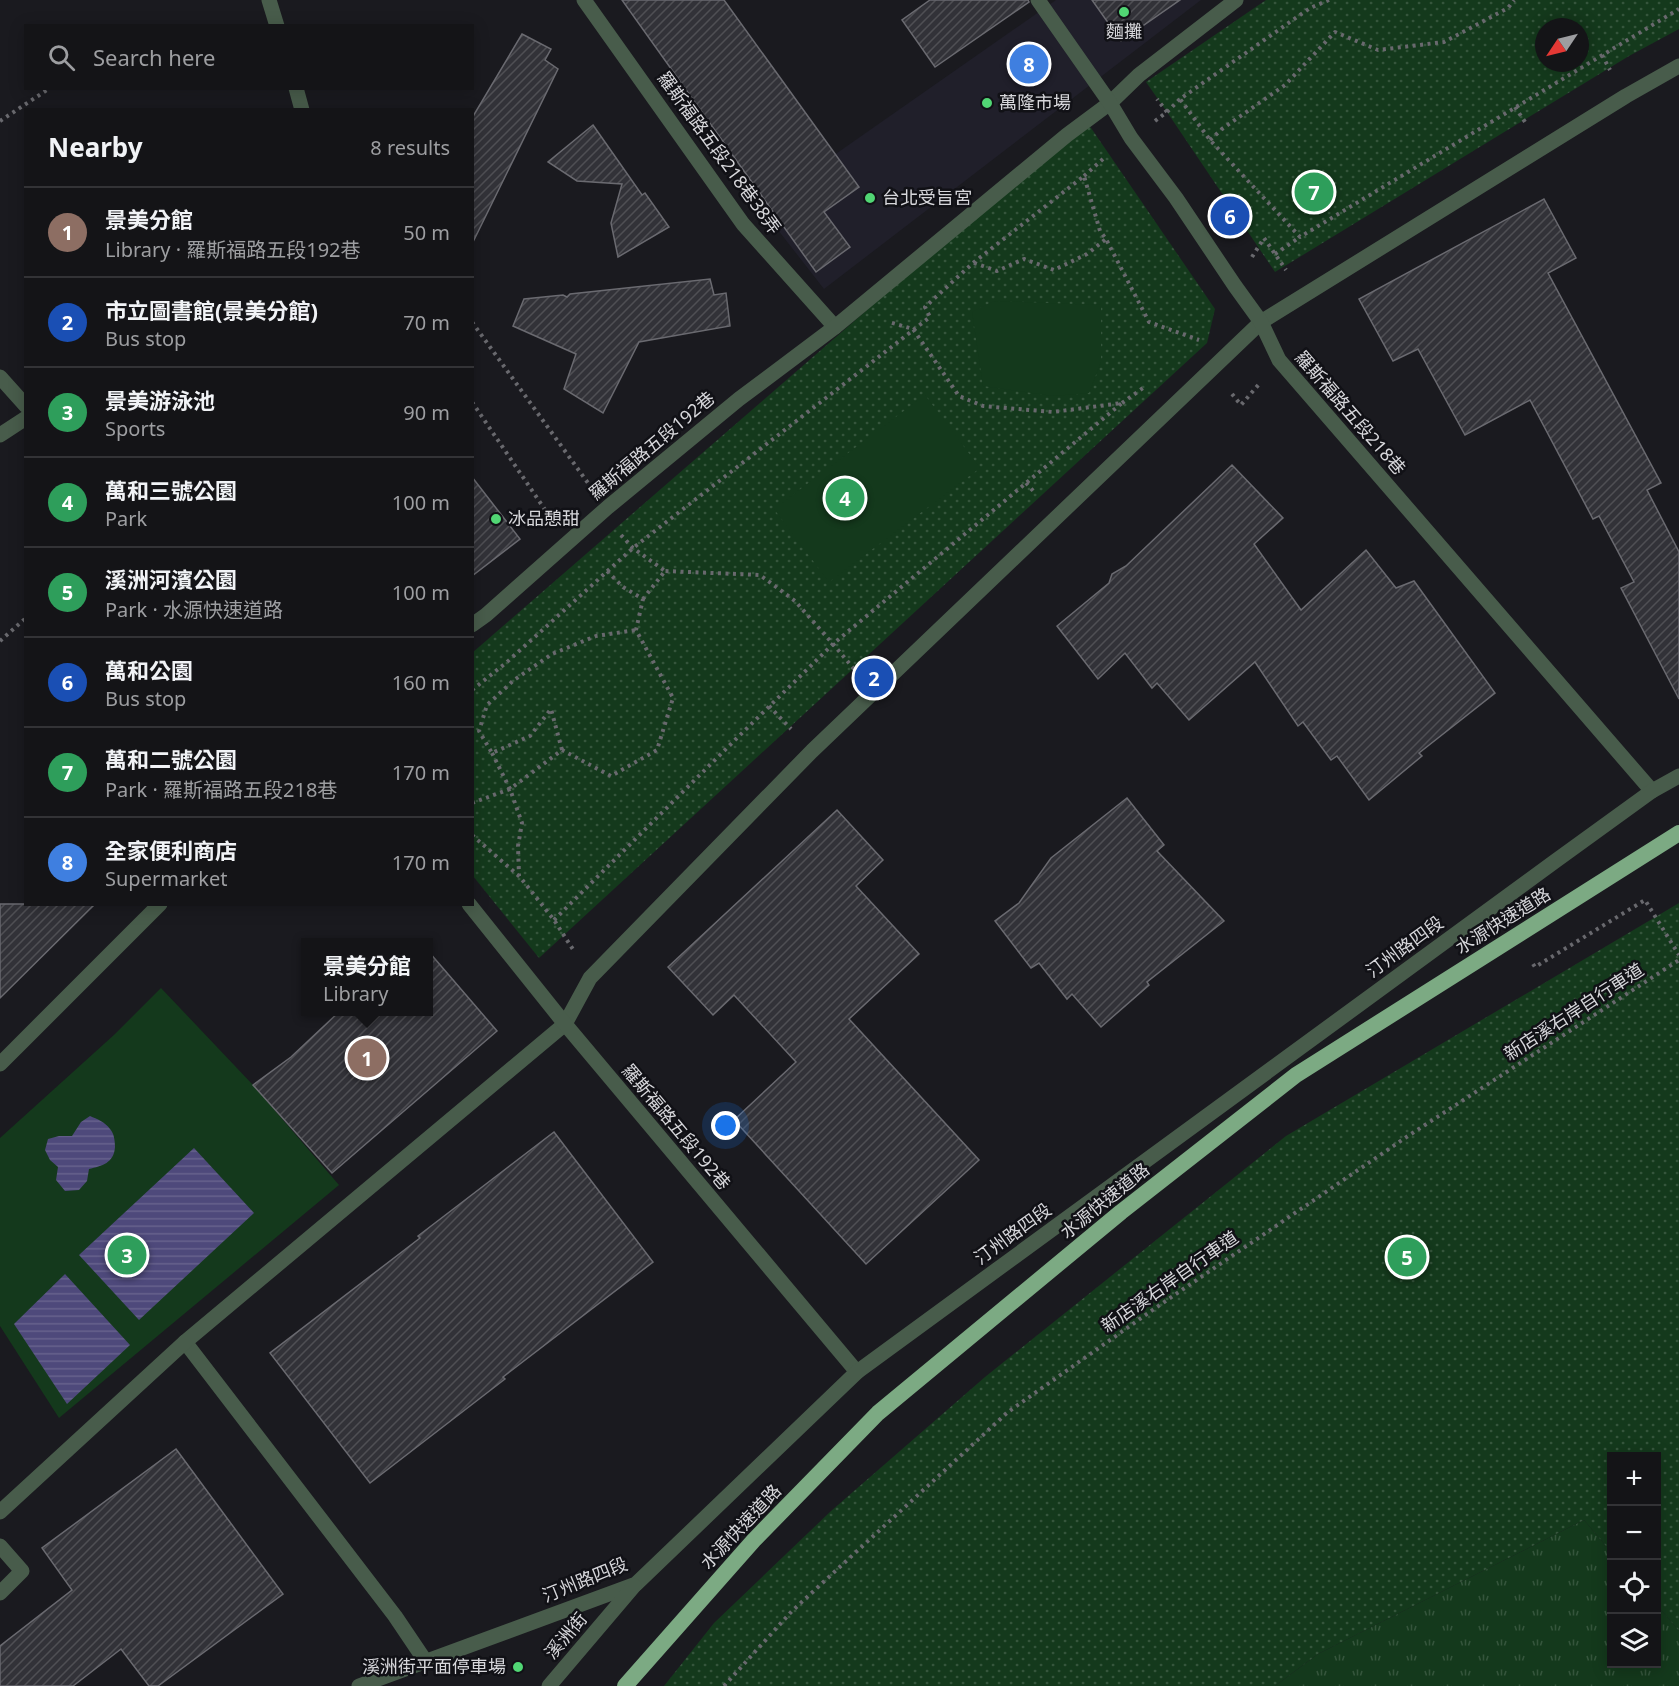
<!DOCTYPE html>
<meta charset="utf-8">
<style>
body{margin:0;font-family:"Noto Sans","Noto Sans TC",sans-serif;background:#1d1d20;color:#f1f3f6}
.controls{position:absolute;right:18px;bottom:18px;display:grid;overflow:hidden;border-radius:0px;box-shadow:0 3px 15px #0003}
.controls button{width:54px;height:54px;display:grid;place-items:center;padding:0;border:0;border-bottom:2px solid #333336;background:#141417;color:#f1f3f6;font:30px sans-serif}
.compass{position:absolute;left:1535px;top:18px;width:54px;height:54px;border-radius:50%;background:#141417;box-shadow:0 3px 15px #0003;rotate:235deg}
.you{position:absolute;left:726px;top:1126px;width:21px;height:21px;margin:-15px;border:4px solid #fff;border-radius:50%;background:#1a73e8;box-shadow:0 0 0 9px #1a73e833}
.badge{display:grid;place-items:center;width:39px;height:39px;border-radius:50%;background:#0b8043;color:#fff;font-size:20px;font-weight:700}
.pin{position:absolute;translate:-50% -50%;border:3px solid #fff;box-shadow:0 2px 6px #0006}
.popup{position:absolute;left:301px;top:938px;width:132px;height:78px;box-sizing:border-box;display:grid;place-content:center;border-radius:0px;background:#141417;filter:drop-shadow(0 2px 4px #0005);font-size:20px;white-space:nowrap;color:#9d9ea1}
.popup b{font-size:22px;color:#f1f3f6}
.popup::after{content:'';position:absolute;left:50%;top:100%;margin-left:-12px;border:12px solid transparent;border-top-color:#141417}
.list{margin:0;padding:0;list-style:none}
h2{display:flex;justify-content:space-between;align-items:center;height:78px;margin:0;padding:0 24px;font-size:26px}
h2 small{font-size:20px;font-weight:400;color:#9d9ea1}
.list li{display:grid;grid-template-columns:39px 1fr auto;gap:18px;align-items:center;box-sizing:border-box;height:90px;padding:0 24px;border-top:2px solid #333336}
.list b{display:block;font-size:22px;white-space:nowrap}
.list p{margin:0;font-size:20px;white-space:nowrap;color:#9d9ea1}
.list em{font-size:20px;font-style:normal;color:#9d9ea1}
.icon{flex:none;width:33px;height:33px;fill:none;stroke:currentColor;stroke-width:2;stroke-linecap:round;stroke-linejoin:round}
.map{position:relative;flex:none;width:1679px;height:1686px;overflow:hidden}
.search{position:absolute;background:#141417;box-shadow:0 3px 15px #0003;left:24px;top:24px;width:450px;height:66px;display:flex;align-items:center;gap:15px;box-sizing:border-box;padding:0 21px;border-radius:0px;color:#9d9ea1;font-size:22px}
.panel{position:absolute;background:#141417;box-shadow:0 3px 15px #0003;left:24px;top:108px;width:450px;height:798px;border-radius:0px}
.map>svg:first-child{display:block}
</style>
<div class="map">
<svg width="1679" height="1686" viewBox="0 0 1679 1686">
<defs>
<pattern id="grass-tufts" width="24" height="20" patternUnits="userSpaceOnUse" patternTransform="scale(1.5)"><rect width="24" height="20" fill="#14391c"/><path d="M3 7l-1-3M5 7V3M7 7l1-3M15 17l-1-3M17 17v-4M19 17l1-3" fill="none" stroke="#35553c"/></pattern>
<pattern id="park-dots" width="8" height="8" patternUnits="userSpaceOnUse" patternTransform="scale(1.5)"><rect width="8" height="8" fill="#14391c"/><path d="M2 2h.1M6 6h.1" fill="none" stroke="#35553c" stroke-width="1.8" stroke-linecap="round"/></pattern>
<pattern id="water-rules" width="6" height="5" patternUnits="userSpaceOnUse" patternTransform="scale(1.5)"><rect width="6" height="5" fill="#4e497b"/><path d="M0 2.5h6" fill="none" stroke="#67628d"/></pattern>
<pattern id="building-hatch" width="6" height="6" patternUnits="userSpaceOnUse" patternTransform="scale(1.5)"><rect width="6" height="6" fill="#323238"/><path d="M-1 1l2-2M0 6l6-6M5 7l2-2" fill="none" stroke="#4f4f54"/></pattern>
</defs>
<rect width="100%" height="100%" fill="#1a1a1f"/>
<!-- built -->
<path fill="#201f2a" d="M 1056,0 L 1201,0 L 824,289 L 760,207 Z"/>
<!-- grass -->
<path fill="url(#grass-tufts)" d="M 1584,1520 L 1611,1552 L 1612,1664 L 1656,1664 L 1657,1605 L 1679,1631 L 1679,1686 L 1275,1686 L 1318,1654 Z"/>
<!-- park -->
<g fill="url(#park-dots)" fill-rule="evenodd">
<path d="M 1266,0 L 1679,0 L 1679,29 L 1629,56 L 1275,272 L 1167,112 L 1146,82 ZM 1544,27 L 1580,27 L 1580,63 L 1544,63 Z"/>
<path d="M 1089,125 L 1215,309 L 1207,343 L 539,958 L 473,876 L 472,653 L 905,277 Z"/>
<path d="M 1679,903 L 1679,1631 L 1657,1605 L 1656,1456 L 1612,1456 L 1611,1552 L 1584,1520 L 1318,1654 L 1275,1686 L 664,1686 L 714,1623 L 831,1511 L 985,1377 L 1286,1136 Z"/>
</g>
<!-- pitch -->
<g fill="#14391c">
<path d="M 994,301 L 1101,305 L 1101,362 L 1089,393 L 1053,396 L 983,386 L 972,312 Z"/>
<path d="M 925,395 L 980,468 L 829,582 L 774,509 Z"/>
<path d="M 161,988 L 253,1085 L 339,1185 L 59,1418 L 0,1326 L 0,1138 L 115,1034 Z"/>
</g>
<!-- water -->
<g fill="url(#water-rules)">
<path d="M 90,1116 C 97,1119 105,1122 110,1129 C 114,1133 115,1141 115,1147 C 114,1163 102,1166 89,1169 L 87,1181 L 79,1190 L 65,1191 L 56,1180 L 58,1167 L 50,1160 L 45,1150 L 48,1139 L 59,1136 L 72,1136 L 81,1122 Z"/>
<path d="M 194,1148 L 254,1213 L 139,1320 L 79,1255 Z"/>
<path d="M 65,1274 L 130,1345 L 67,1404 L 14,1324 Z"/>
</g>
<!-- building -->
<g fill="url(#building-hatch)" stroke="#6a6a70" stroke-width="1.5">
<path d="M 622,0 L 724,0 L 859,187 L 824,212 L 850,247 L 816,272 Z"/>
<path d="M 930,0 L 1028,0 L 1029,2 L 935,67 L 902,20 Z"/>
<path d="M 1092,0 L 1180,0 L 1121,41 Z"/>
<path d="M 522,34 L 551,49 L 545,60 L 558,69 L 472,244 L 472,118 Z"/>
<path d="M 593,125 L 642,195 L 645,193 L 669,227 L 618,257 L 611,223 L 622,184 L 577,181 L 548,162 Z"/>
<path d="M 1544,199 L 1576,258 L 1548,273 L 1661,483 L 1647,490 L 1679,552 L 1679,699 L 1621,588 L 1634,582 L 1599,516 L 1593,519 L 1530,400 L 1465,435 L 1418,349 L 1393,361 L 1359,299 Z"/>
<path d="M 710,279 L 714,295 L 726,293 L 730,326 L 639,342 L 603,413 L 564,389 L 576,354 L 513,326 L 524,299 L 563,295 L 567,297 L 570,294 Z"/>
<path d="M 1232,465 L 1283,518 L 1254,544 L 1301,610 L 1366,550 L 1396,588 L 1414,581 L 1495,693 L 1419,753 L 1422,756 L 1369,800 L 1337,756 L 1331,760 L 1303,722 L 1298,726 L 1255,662 L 1189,720 L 1157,683 L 1152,688 L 1125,653 L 1098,679 L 1057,626 L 1109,583 L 1112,574 L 1126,566 Z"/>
<path d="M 472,477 L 520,539 L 472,576 Z"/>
<path d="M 1127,798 L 1164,845 L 1157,851 L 1224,921 L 1147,982 L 1149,985 L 1101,1027 L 1072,994 L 1067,999 L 1039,963 L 1031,968 L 995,921 L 1019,903 L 1051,858 Z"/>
<path d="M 837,810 L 883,860 L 856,886 L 919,954 L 849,1019 L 979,1160 L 866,1264 L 734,1120 L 796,1062 L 734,995 L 713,1015 L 668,967 Z"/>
<path d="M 0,904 L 95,904 L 0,998 Z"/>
<path d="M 429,952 L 497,1031 L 332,1173 L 253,1085 L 291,1057 L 340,1011 L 429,1011 Z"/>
<path d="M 554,1132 L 653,1262 L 503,1377 L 505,1379 L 370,1483 L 270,1353 L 420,1238 L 418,1236 Z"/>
<path d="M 176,1449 L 283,1594 L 158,1686 L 149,1686 L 121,1649 L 73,1686 L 0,1686 L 0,1646 L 72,1590 L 42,1548 Z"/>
</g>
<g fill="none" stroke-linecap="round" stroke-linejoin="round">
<!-- path -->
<g stroke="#69696e" stroke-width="4" stroke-dasharray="3 4.5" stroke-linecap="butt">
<path d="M 1329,0 L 1310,8 L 1180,99 L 1210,140 L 1300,237 L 1679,9"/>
<path d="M 1602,55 L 1610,70"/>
<path d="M 1515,107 L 1525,122"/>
<path d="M 1167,112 L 1180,99"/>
<path d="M 0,121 L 50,88"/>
<path d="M 1155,121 L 1167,112 L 1157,99"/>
<path d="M 1210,140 L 1222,129 L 1285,85 L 1335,32 L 1378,50 L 1444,42 L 1508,8 L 1514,0"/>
<path d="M 1084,176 L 1104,158"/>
<path d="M 1275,254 L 1300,237"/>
<path d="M 1252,257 L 1264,238 L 1286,270"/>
<path d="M 974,263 L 997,271 L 1024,259 L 1054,270 L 1087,254 L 1106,239"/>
<path d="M 472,322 L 588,483"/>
<path d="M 1232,394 L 1241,405 L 1260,383"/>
<path d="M 472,402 L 550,517"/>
<path d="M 1122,403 L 1143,388"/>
<path d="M 1026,483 L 1036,494"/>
<path d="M 621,535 L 633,548 L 665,571 L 643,599"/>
<path d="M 0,641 L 26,618"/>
<path d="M 854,669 L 833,644 L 1122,403 L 1053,412 L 983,406 L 959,396 L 913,329 L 889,322"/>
<path d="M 472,690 L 507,662 L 633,548 L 930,317 L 925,307 L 973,263 L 1084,176 L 1100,231 L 1106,239 L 1149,322 L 1199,340"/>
<path d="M 769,706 L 791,729"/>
<path d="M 562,750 L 551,709 L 530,736 L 492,753 L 479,731 L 487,705 L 514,680 L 552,654 L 596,636 L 636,630"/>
<path d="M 492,753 L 510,789 L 562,750 L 611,776 L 657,750 L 673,698 L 636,630 L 643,599 L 623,587 L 607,571"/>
<path d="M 472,803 L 510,789 L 522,823 L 518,846 L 519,876"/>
<path d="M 472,835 L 520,877 L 554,920 L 574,951"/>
<path d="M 554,920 L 736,739 L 833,644 L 795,601 L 760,575 L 665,571"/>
<path d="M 1533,964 L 1535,967 L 1645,900 L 1679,955"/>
<path d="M 724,1686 L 792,1611 L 1008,1412 L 1154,1309 L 1408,1136 L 1679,960"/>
</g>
<!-- service -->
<g stroke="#485c4b" stroke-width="15">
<path d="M 269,0 L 277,26"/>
<path d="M 584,0 L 743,224 L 835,327"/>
<path d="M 296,88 L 302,110"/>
<path d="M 0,435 L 26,418"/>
<path d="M 472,625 L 486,615 L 608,507 L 739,399 L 835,327 L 1067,135 L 1110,103 L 1139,75 L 1236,0"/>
<path d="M 0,1064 L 160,904"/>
<path d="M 185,1342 L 395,1616 L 426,1662"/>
<path d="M 0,1512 L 185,1342 L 565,1024 L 590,978 L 812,751 L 1261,322 L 1626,96 L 1679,66"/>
<path d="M 0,1546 L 22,1571 L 0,1593"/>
</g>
<!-- minor -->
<g stroke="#485c4b" stroke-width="15">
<path d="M 1038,0 L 1110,103 L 1131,138 L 1176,198 L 1235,286 L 1261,322 L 1279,360 L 1652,791"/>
<path d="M 0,377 L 26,406"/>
<path d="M 469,904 L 565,1024 L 857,1372"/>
<path d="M 359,1686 L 636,1584 L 857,1372 L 1554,862 L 1652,791 L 1679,776"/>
<path d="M 549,1686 L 634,1586"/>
</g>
<!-- trunk-bridge -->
<path stroke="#7caa83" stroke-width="16" d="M 625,1686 L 754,1540 L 878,1413 L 1121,1212 L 1296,1075 L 1679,833"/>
</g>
<!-- markers -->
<g fill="#51d674" stroke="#111116" stroke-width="2">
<circle cx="1124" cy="12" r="6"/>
<circle cx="987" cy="103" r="6"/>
<circle cx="870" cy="198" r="6"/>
<circle cx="496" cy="519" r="6"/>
<circle cx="518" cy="1667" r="6"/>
</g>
<g text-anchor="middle" stroke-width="5" stroke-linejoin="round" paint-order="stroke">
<!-- poi labels -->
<g font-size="18" fill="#d7d7db" stroke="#111116" text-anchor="start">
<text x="1124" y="38" text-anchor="middle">麵攤</text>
<text x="999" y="109">萬隆市場</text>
<text x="882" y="204">台北受旨宮</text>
<text x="508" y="525">冰品憩甜</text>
<text x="506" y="1673" text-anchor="end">溪洲街平面停車場</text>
</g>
<!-- street labels -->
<g font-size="18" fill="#d7d7db" stroke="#111116">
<text transform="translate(719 153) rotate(54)" y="6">羅斯福路五段218巷38弄</text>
<text transform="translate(1350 413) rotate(49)" y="6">羅斯福路五段218巷</text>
<text transform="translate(652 446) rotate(-40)" y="6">羅斯福路五段192巷</text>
<text transform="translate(1503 921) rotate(-32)" y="6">水源快速道路</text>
<text transform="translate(1405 947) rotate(-36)" y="6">汀州路四段</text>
<text transform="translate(1574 1012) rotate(-33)" y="6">新店溪右岸自行車道</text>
<text transform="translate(676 1127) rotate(50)" y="6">羅斯福路五段192巷</text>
<text transform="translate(1105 1201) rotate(-39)" y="6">水源快速道路</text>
<text transform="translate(1013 1234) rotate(-36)" y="6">汀州路四段</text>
<text transform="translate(1170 1282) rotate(-35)" y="6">新店溪右岸自行車道</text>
<text transform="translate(741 1527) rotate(-47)" y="6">水源快速道路</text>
<text transform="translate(585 1580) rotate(-22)" y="6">汀州路四段</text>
<text transform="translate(566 1636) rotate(-50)" y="6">溪洲街</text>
</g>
</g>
</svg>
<div class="controls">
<button>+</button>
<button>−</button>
<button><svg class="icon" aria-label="locate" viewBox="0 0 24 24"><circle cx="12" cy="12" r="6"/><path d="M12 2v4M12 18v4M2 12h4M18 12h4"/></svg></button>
<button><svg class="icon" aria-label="layers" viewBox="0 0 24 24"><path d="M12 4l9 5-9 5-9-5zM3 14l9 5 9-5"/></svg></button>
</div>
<svg class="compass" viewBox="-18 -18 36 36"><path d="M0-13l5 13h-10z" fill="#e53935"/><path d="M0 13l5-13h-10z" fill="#9d9ea1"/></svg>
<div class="you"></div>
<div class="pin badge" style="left:367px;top:1058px;background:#8d6e63">1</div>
<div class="popup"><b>景美分館</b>Library</div>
<div class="pin badge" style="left:874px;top:678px;background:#1a4fb4">2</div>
<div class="pin badge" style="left:127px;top:1255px;background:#2e9e5b">3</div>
<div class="pin badge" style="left:845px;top:498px;background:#2e9e5b">4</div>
<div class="pin badge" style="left:1407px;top:1257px;background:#2e9e5b">5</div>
<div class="pin badge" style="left:1230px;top:216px;background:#1a4fb4">6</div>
<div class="pin badge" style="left:1314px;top:192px;background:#2e9e5b">7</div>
<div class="pin badge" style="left:1029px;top:64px;background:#3f7fe0">8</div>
<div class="search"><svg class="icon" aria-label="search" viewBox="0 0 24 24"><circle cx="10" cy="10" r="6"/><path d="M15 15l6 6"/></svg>Search here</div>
<section class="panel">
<h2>Nearby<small>8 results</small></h2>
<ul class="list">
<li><span class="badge" style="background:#8d6e63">1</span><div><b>景美分館</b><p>Library · 羅斯福路五段192巷</p></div><em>50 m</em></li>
<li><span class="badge" style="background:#1a4fb4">2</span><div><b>市立圖書館(景美分館)</b><p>Bus stop</p></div><em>70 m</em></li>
<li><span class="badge" style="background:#2e9e5b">3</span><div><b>景美游泳池</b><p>Sports</p></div><em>90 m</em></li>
<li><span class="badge" style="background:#2e9e5b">4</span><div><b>萬和三號公園</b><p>Park</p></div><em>100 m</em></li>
<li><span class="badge" style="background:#2e9e5b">5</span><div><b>溪洲河濱公園</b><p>Park · 水源快速道路</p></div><em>100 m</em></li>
<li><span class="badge" style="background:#1a4fb4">6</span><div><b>萬和公園</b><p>Bus stop</p></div><em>160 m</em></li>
<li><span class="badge" style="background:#2e9e5b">7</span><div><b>萬和二號公園</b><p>Park · 羅斯福路五段218巷</p></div><em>170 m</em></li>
<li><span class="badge" style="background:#3f7fe0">8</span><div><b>全家便利商店</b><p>Supermarket</p></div><em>170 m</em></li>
</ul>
</section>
</div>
